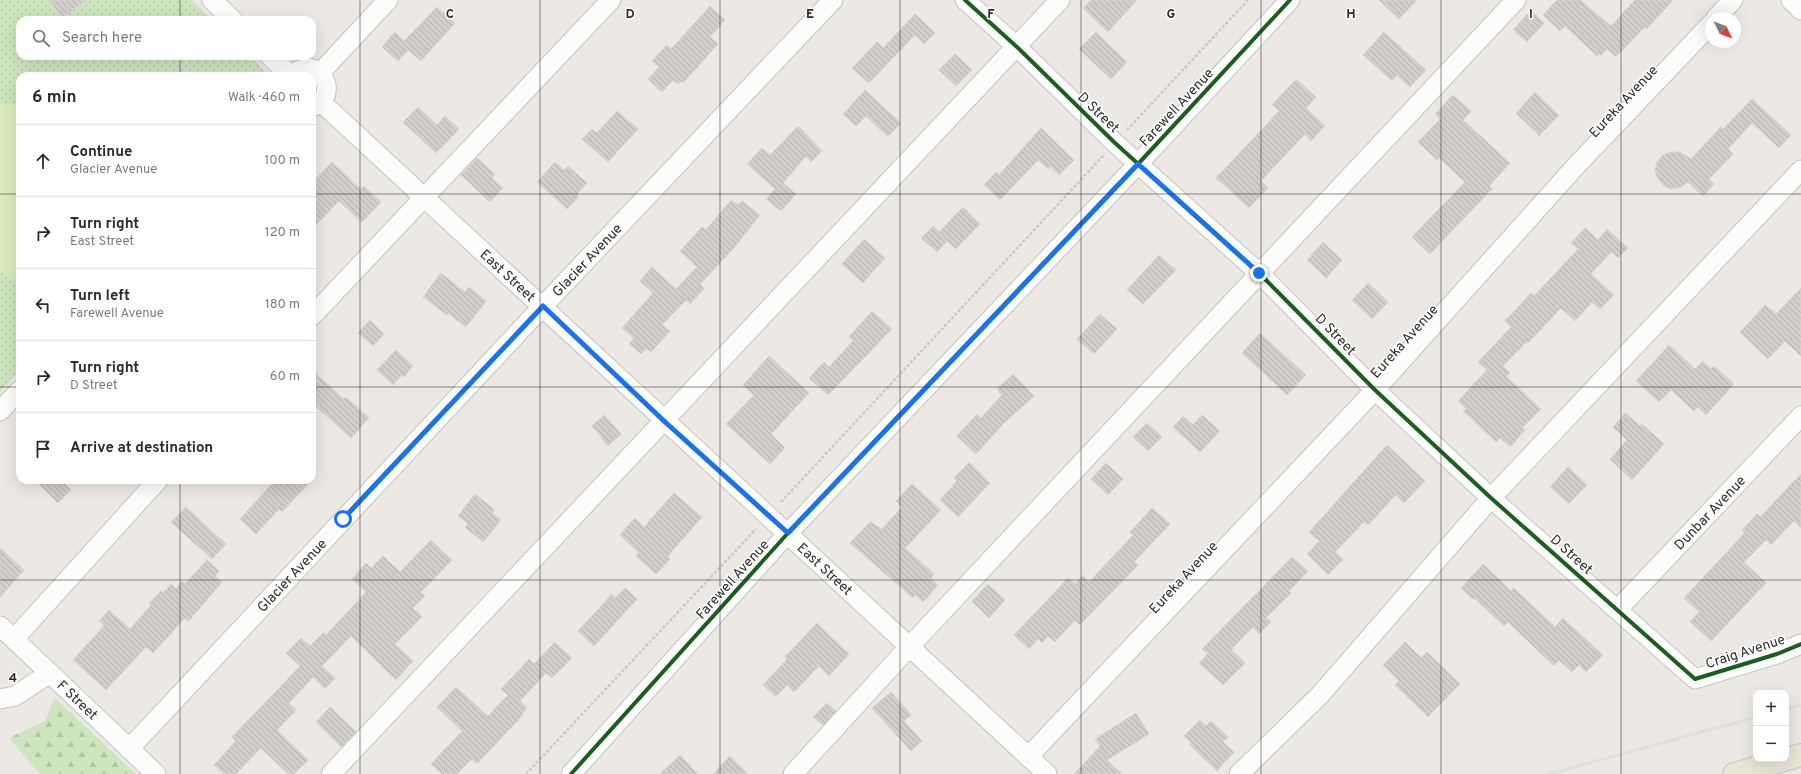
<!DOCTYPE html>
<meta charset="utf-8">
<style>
body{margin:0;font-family:Overpass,sans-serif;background:#f2f2f3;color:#2b2b33}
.controls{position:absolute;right:12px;bottom:12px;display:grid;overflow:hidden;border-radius:8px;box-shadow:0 4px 16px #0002}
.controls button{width:36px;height:36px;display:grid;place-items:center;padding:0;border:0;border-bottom:1px solid #e1e1e2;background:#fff;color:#2b2b33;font:20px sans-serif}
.compass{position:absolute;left:1705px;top:12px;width:36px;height:36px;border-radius:50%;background:#fff;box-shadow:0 4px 16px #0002;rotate:133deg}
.stop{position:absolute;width:12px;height:12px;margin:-9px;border:3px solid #1a73e8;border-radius:50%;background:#fff}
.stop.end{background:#1a73e8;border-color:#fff;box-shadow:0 1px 4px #0008}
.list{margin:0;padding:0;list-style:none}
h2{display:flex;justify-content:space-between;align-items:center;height:52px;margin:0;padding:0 16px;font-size:17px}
h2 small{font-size:13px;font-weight:400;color:#7c7c81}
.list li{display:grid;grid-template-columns:26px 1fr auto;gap:12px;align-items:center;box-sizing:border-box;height:72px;padding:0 16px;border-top:1px solid #e1e1e2}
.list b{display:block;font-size:15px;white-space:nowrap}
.list p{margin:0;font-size:13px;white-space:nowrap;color:#7c7c81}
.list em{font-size:13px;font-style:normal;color:#7c7c81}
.icon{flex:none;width:22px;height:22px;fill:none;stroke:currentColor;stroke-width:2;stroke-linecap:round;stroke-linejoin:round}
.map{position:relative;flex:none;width:1801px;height:774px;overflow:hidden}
.search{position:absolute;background:#fff;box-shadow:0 4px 16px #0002;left:16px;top:16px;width:300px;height:44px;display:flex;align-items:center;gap:10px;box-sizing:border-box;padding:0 14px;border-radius:12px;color:#7c7c81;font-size:15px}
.panel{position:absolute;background:#fff;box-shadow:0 4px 16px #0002;left:16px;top:72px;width:300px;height:412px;border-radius:12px}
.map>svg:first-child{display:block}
</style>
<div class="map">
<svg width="1801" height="774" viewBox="0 0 1801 774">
<defs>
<pattern id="forest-firs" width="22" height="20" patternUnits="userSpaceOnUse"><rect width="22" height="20" fill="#cee6be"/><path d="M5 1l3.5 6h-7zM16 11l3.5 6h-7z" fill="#b1c6a4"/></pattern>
<pattern id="park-dots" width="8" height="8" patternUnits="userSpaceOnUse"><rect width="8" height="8" fill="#cee6be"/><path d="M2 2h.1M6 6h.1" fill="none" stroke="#b1c6a4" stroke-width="1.8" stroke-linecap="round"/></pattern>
<pattern id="building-back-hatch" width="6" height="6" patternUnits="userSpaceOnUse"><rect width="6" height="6" fill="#d1cecb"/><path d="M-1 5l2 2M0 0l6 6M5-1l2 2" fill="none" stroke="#b4b1af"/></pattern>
</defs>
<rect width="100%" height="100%" fill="#ece8e4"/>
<!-- forest -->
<path fill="url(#forest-firs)" d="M 55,698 L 136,774 L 41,774 L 32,765 L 9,738 L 45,721 Z"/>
<!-- park -->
<path fill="url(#park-dots)" d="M 0,0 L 191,0 L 212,20 L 20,20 L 20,56 L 250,56 L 269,76 L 20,76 L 20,370 L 0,392 Z"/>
<!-- pitch -->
<path fill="#d9eabb" d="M 20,102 L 20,285 L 0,271 L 0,105 Z"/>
<!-- building -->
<g fill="url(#building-back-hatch)" stroke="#d7d4d0">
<path d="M 49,0 L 86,0 L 62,18 Z"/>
<path d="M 1091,0 L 1137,0 L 1108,32 L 1083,8 Z"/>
<path d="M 1379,0 L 1417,0 L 1399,19 Z"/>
<path d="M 1557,0 L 1580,0 L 1611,26 L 1635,0 L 1673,0 L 1647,29 L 1645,27 L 1616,57 L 1607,49 L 1601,56 L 1599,54 L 1597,56 L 1565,26 L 1560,31 L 1543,15 Z"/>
<path d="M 710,6 L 725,20 L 710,37 L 718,44 L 683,83 L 681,81 L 678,84 L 673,80 L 662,92 L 648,79 L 659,67 L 652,61 L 667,45 L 671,49 Z"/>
<path d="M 437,7 L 455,23 L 421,61 L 408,50 L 398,61 L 382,47 L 395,32 L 404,41 Z"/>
<path d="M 1531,10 L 1544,23 L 1527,42 L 1513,30 Z"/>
<path d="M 915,14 L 935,33 L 924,44 L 915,35 L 869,83 L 852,68 L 877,42 L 883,48 Z"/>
<path d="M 1096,32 L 1127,62 L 1111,79 L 1079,49 Z"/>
<path d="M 1384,32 L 1426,70 L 1410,87 L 1397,75 L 1392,81 L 1363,55 Z"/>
<path d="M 955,54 L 972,70 L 956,86 L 939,70 Z"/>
<path d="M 1296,79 L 1316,97 L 1306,108 L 1325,126 L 1311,141 L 1305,134 L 1261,181 L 1268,188 L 1249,208 L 1216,178 L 1279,111 L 1272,105 Z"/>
<path d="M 865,90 L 901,123 L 888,137 L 866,116 L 856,126 L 843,114 Z"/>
<path d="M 1535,92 L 1559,115 L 1538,137 L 1538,134 L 1516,113 Z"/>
<path d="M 1453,95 L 1471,111 L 1463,120 L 1510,163 L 1489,186 L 1492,189 L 1430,254 L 1412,237 L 1465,182 L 1439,158 L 1437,160 L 1418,142 L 1440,119 L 1435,114 Z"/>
<path d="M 1752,99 L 1791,135 L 1779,148 L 1752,123 L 1728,149 L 1733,154 L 1709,179 L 1714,184 L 1703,196 L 1688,182 L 1681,187 L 1672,189 L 1664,186 L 1658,179 L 1655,171 L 1657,162 L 1663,155 L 1671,152 L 1680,152 L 1691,159 L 1721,127 L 1723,129 Z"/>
<path d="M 418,107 L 437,125 L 445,116 L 459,129 L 436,153 L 403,122 Z"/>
<path d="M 617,111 L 638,129 L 608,162 L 582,139 L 592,129 L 597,133 Z"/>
<path d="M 798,126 L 822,151 L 811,162 L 806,156 L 783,183 L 796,194 L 781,211 L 766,199 L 775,189 L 747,164 L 762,148 L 770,155 Z"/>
<path d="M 1041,128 L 1074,160 L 1059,175 L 1050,166 L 1048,169 L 1038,160 L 1000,200 L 984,185 L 996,172 L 999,175 Z"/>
<path d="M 477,158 L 495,174 L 492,178 L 503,188 L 490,202 L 461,175 Z"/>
<path d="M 332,162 L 361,189 L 364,186 L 381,202 L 362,222 L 339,201 L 312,229 L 312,183 Z"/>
<path d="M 555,162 L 564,170 L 568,166 L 587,183 L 577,194 L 579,196 L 567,209 L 537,182 Z"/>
<path d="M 731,200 L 738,205 L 742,201 L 760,215 L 734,248 L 700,284 L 704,289 L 690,304 L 686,300 L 662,325 L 670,331 L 651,352 L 646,348 L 641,354 L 629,344 L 634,338 L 622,328 L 653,293 L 640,281 L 652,267 L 676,289 L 697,267 L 680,251 L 702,227 L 706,230 Z"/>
<path d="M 963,207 L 980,224 L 956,249 L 947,241 L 937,252 L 921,238 L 933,226 L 939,232 Z"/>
<path d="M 1585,228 L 1598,240 L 1607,229 L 1628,248 L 1618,258 L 1611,252 L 1591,274 L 1614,295 L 1600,309 L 1592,302 L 1575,321 L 1561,308 L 1528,343 L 1527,341 L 1503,366 L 1510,373 L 1506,376 L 1541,409 L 1522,428 L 1525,430 L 1510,447 L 1500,438 L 1496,442 L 1463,411 L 1466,409 L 1458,401 L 1487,370 L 1478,362 L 1511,327 L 1505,321 L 1531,293 L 1534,296 L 1578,249 L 1571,243 Z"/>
<path d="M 864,239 L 885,258 L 863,283 L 842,264 Z"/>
<path d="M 1323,242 L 1342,260 L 1326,278 L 1307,260 Z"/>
<path d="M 1159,255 L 1176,270 L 1143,304 L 1127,290 Z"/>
<path d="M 441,273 L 465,292 L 469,287 L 486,301 L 466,327 L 448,313 L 447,315 L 423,297 Z"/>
<path d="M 1368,283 L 1388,302 L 1372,319 L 1352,300 Z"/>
<path d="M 1801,288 L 1801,356 L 1785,341 L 1768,359 L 1740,332 L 1765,305 L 1776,314 Z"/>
<path d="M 872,311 L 892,329 L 828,395 L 809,378 L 824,362 L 829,367 L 853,341 L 849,337 Z"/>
<path d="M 1100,314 L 1117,329 L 1094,354 L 1077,339 Z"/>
<path d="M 370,320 L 384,334 L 373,346 L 358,333 Z"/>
<path d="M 1260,333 L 1306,375 L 1287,395 L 1242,353 Z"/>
<path d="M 1669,345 L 1695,369 L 1703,361 L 1711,369 L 1714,366 L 1734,384 L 1706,415 L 1698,407 L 1694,411 L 1671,390 L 1659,402 L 1636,381 Z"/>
<path d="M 396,350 L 413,366 L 404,377 L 402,375 L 393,385 L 377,370 Z"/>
<path d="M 769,356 L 809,393 L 771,434 L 785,448 L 770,464 L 726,424 L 754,395 L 743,385 Z"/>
<path d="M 312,370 L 344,399 L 346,397 L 369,418 L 351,438 L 312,403 Z"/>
<path d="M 1013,374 L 1034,396 L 1003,424 L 976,454 L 957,436 L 977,414 L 981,418 L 1002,395 L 997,389 Z"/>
<path d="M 1625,413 L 1640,426 L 1642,424 L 1664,444 L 1632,480 L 1610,459 L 1627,440 L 1613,427 Z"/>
<path d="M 604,415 L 621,434 L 608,446 L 592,426 Z"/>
<path d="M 1202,415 L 1220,431 L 1200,452 L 1173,427 L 1183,416 L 1193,425 Z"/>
<path d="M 1147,423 L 1162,437 L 1148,451 L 1133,437 Z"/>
<path d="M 1387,445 L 1425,481 L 1404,503 L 1396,495 L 1368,525 L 1364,522 L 1335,552 L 1343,559 L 1328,575 L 1307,554 L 1319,541 L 1309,532 Z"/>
<path d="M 969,462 L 990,483 L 958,517 L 940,500 L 957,481 L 954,478 Z"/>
<path d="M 1106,463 L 1123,479 L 1108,495 L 1091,479 Z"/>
<path d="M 1568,467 L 1587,485 L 1569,504 L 1550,487 Z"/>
<path d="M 1801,474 L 1801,528 L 1794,521 L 1771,545 L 1766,540 L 1744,562 L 1766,583 L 1711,641 L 1690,622 L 1699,612 L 1684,598 L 1738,540 L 1745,532 L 1742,530 L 1757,514 L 1760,517 Z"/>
<path d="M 35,480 L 61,480 L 71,490 L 58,503 Z"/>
<path d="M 275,480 L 312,480 L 282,512 L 279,509 L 256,534 L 240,519 Z"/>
<path d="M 912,484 L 941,510 L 905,548 L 934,574 L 931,578 L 938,585 L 923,602 L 915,595 L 913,598 L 850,543 L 870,522 L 882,529 L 902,507 L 896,501 Z"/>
<path d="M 674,493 L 702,517 L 673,550 L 668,557 L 670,559 L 656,574 L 636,556 L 639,553 L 620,535 L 635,518 L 644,527 Z"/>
<path d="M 475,494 L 495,510 L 492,513 L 501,520 L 483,542 L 465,527 L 468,524 L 458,516 Z"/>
<path d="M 186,507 L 226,544 L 212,559 L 171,522 Z"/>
<path d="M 1152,508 L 1170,524 L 1134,562 L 1138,565 L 1080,625 L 1075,620 L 1055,642 L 1048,636 L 1042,643 L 1038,639 L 1029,649 L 1014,635 L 1068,578 L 1075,584 L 1083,575 L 1089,582 L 1133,535 L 1130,532 Z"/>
<path d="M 431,540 L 452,560 L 421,592 L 425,596 L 413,608 L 422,617 L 395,644 L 413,661 L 396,680 L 351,636 L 322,666 L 335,678 L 325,689 L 313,677 L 289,703 L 296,710 L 277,730 L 308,760 L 294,774 L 288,774 L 261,748 L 236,774 L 224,774 L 214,765 L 236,741 L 232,737 L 300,666 L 286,653 L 301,638 L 310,646 L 324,632 L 326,635 L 366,592 L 352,579 L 366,563 L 371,568 L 383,556 L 400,572 Z"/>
<path d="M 0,548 L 24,570 L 0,597 Z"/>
<path d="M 1292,557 L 1308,571 L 1289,591 L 1291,593 L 1266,618 L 1271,622 L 1259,634 L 1253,627 L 1231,650 L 1245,663 L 1223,685 L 1199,663 L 1208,654 L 1202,649 Z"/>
<path d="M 207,560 L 219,571 L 215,576 L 222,582 L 189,621 L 185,618 L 153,653 L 146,647 L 106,690 L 73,660 L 104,626 L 99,621 L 109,610 L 130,629 L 151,605 L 149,604 L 161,591 L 163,593 L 171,584 L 176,589 L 182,581 L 185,584 Z"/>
<path d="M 1483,564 L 1511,591 L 1514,588 L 1555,627 L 1563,618 L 1603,655 L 1586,672 L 1579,665 L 1572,672 L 1559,660 L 1554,666 L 1508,622 L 1504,626 L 1474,598 L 1472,599 L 1461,588 Z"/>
<path d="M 988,584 L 1005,600 L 989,618 L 972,601 Z"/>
<path d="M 625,588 L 637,599 L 594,646 L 578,631 L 612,594 L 615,598 Z"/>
<path d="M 817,623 L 849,654 L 829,676 L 819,666 L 794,692 L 787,685 L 776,697 L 763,685 L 787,659 L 785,657 Z"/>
<path d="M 555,642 L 572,658 L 552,678 L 546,673 L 520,701 L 527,708 L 522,714 L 523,715 L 477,764 L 472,759 L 457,774 L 442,774 L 431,764 L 462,731 L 437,707 L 456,687 L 488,716 L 508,695 L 501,689 L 529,659 L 534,664 Z"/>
<path d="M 1405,642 L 1421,658 L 1427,652 L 1460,684 L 1428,717 L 1395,685 L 1399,681 L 1383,665 Z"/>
<path d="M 891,692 L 911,715 L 904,721 L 922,741 L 911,751 L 872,708 Z"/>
<path d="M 827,703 L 836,711 L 823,725 L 813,717 Z"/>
<path d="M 330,707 L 356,732 L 341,747 L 316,722 Z"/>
<path d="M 1136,713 L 1149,734 L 1107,760 L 1122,774 L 1074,774 L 1100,746 L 1095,739 Z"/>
<path d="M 1200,720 L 1206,726 L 1211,721 L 1228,737 L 1223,742 L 1234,752 L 1217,771 L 1189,744 L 1191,742 L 1184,736 Z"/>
<path d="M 680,755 L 698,774 L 660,774 Z"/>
<path d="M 730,756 L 748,774 L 713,774 Z"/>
</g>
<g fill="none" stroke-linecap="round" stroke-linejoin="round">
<!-- minor casing -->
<g stroke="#c5c4c5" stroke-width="21">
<g id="minor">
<path d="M 212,0 L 233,20"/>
<path d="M 965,0 L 1017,47 L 1115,143 L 1259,273 L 1375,390 L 1491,498 L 1695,679 L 1777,654 L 1801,644"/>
<path d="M 1791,0 L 1801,10"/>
<path d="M 1716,18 L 1733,0"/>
<path d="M 270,56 L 291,76 C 320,50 342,98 312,107"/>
<path d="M 320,73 L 388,0"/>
<path id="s1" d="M 321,102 L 1047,774"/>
<path d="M 312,316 L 611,0"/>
<path d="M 0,411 L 20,390"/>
<path id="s2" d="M 1618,609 L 1801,416"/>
<path id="s3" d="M 0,626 L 156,774"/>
<path d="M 14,639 L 158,480"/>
<path d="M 0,699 L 15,696 L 50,673"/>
<path id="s4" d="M 129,749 L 543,306 L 833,0"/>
<path d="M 1028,757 L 1375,390 L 1575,167 L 1711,24"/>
<path d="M 331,774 L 1060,0"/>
<path d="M 571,774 L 788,533 L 1138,164 L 1290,0"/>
<path d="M 793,774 L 909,647 L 1516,0"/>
<path d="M 1239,774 L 1320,695 L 1491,498 L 1801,170"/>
</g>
</g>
<!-- major casing -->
<g stroke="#c6c5c4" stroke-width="24">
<path id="major" d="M 1734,774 L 1801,755"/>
</g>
<!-- path -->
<g stroke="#c9c9c8" stroke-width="2.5" stroke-dasharray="3 2" stroke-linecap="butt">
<path d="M 1127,130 L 1248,0"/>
<path d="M 781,502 L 1103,156"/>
<path d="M 526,774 L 756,529"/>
</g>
<!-- minor -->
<use href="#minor" stroke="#fcfcfb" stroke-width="19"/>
<!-- major -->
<use href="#major" stroke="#e8e4d6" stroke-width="22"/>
<!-- rail -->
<g stroke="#dfdfe1" stroke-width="3">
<path d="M 1786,709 L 1801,705"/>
<path d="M 1549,774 L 1756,717"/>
</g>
<!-- cycleway casing -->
<g stroke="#fff" stroke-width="6">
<g id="cycleway">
<path d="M 965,0 L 1017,47 L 1115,143 L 1259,273 L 1375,390 L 1491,498 L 1695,679 L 1777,654 L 1801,644"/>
<path d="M 571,774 L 788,533 L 1138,164 L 1290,0"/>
</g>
</g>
<!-- cycleway -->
<use href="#cycleway" stroke="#1b5e20" stroke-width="4"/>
</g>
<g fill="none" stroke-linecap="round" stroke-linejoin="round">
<!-- route -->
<path stroke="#1a73e8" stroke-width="5" d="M 343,519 L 543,306 L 664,421 L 788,533 L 1138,164 L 1259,273"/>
</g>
<!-- grid -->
<path fill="none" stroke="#2e2e2e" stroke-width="1" stroke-opacity="0.55" d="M 180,0 L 180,20M 360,0 L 360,774M 540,0 L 540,774M 720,0 L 720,774M 900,0 L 900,774M 1081,0 L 1081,774M 1261,0 L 1261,774M 1441,0 L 1441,774M 1621,0 L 1621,774M 180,56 L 180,76M 0,194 L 20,194M 312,194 L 1801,194M 0,387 L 20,387M 312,387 L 1801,387M 180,480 L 180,774M 0,580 L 1801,580"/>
<g text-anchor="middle" stroke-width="3" stroke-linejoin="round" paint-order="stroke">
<!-- street labels -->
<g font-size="14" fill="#2e2e2e" stroke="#fff">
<text transform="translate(1623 101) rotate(-47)" y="5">Eureka Avenue</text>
<text transform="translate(1176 107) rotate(-47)" y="5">Farewell Avenue</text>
<text transform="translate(1099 112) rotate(44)" y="5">D Street</text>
<text dy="5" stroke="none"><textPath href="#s4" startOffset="670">Glacier Avenue</textPath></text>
<text dy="5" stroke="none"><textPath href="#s1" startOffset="255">East Street</textPath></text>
<text transform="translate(1336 334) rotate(46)" y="5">D Street</text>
<text transform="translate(1404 341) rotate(-48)" y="5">Eureka Avenue</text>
<text dy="5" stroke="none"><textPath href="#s2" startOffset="133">Dunbar Avenue</textPath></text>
<text transform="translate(1572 554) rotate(42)" y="5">D Street</text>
<text dy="5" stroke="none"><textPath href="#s1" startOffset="687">East Street</textPath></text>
<text dy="5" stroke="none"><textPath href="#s4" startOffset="238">Glacier Avenue</textPath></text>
<text transform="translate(1183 577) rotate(-47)" y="5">Eureka Avenue</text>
<text transform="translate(732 579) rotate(-48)" y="5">Farewell Avenue</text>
<text transform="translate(1745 651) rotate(-18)" y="5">Craig Avenue</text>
<text dy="5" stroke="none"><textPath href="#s3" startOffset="107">F Street</textPath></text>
</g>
</g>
<g font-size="13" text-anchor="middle" font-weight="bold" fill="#2e2e2e" stroke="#fff" stroke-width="3" stroke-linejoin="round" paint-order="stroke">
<text x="450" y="18">C</text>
<text x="630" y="18">D</text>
<text x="810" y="18">E</text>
<text x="991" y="18">F</text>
<text x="1171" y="18">G</text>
<text x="1351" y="18">H</text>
<text x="1531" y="18">I</text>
<text x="13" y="682">4</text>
</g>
</svg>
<div class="controls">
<button>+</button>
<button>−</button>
</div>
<svg class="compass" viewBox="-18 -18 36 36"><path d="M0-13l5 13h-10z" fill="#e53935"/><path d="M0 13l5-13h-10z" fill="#7c7c81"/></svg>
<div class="stop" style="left:343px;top:519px"></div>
<div class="stop end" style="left:1259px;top:273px"></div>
<div class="search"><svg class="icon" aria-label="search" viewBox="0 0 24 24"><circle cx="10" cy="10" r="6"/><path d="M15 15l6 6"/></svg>Search here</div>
<section class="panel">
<h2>6 min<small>Walk · 460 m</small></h2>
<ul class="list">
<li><svg class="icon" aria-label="ahead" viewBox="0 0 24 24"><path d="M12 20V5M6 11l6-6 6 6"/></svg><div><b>Continue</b><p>Glacier Avenue</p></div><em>100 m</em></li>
<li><svg class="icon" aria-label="right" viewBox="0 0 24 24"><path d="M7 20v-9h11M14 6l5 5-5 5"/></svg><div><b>Turn right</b><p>East Street</p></div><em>120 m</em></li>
<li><svg class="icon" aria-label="left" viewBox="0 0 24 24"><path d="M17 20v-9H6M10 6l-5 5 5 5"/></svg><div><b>Turn left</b><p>Farewell Avenue</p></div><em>180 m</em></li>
<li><svg class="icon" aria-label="right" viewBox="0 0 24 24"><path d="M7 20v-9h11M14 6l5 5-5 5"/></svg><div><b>Turn right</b><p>D Street</p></div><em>60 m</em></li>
<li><svg class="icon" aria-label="arrive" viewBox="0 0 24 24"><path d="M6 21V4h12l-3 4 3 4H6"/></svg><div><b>Arrive at destination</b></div></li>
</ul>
</section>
</div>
